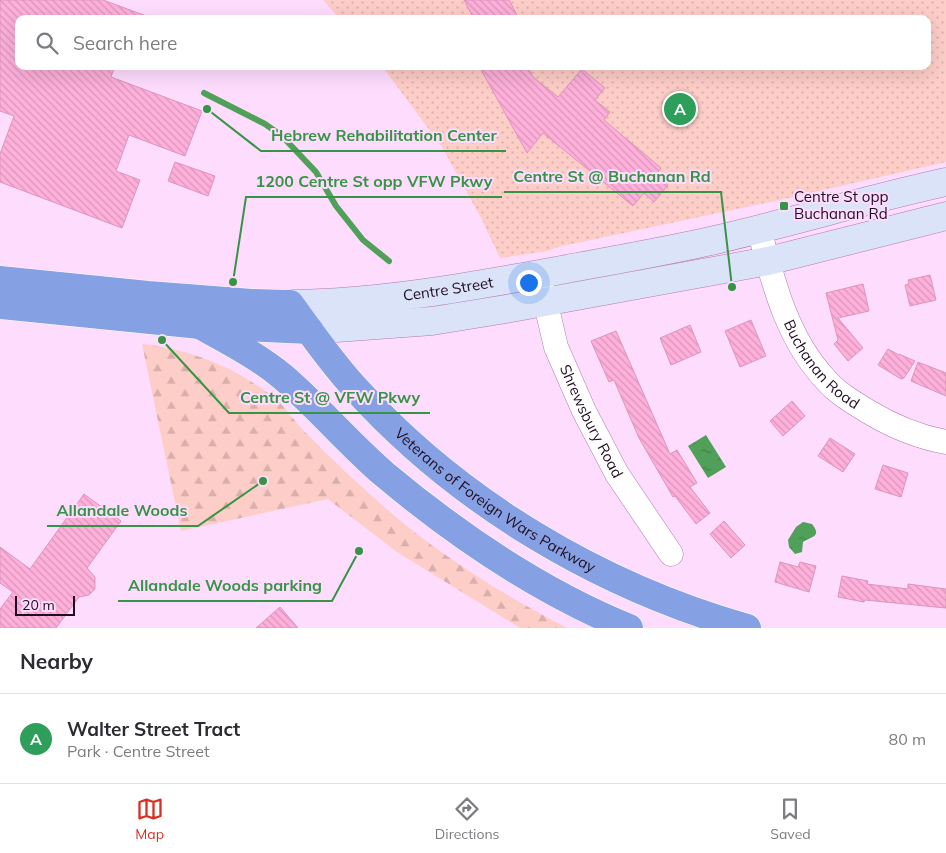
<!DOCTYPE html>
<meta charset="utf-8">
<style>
body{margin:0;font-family:Mulish,sans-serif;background:#f2f2f3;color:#2b2b33}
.scale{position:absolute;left:15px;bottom:12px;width:60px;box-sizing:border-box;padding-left:5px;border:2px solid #210d22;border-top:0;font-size:14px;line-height:18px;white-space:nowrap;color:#210d22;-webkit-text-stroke:4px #fedcfe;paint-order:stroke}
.you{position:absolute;left:528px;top:282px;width:18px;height:18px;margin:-12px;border:4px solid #fff;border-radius:50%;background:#1a73e8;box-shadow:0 0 0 8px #1a73e833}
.badge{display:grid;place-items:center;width:32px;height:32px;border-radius:50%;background:#d93025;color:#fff;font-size:16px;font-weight:700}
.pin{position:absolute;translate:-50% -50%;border:2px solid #fff;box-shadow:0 1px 5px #0006}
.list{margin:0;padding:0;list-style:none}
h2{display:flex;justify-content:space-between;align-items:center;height:65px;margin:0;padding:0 20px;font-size:21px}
h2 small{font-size:16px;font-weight:400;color:#7c7c81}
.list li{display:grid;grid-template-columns:32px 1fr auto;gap:15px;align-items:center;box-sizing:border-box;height:90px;padding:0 20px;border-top:1px solid #e1e1e2}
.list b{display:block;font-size:19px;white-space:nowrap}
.list p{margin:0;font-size:16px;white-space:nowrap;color:#7c7c81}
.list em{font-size:16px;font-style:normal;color:#7c7c81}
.icon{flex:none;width:28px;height:28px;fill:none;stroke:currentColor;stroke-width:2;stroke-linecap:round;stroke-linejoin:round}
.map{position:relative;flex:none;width:946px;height:628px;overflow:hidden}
.search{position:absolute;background:#fff;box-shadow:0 5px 20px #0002;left:15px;right:15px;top:15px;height:55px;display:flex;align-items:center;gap:12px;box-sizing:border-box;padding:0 18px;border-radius:10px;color:#7c7c81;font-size:19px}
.sheet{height:155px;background:#fff}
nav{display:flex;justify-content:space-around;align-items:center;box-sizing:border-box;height:70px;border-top:1px solid #e1e1e2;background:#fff;font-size:14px;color:#7c7c81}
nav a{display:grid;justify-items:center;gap:2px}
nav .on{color:#d93025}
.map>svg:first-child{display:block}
</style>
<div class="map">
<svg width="946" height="628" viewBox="0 0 946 628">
<defs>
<pattern id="grass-dots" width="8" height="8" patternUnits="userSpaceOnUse" patternTransform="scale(1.25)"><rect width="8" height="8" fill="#fdcdc7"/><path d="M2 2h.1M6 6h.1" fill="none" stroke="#d9afab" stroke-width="1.8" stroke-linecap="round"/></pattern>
<pattern id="forest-firs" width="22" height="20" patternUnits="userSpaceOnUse" patternTransform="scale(1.25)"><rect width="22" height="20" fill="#fdcdc7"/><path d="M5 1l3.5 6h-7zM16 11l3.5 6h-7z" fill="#d9afab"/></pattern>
<pattern id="water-ripples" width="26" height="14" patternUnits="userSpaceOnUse" patternTransform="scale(1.25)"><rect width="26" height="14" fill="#50a05a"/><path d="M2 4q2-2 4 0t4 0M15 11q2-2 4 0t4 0" fill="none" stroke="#42814a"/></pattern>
<pattern id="building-back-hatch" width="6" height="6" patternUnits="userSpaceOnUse" patternTransform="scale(1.25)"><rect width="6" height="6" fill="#feb0da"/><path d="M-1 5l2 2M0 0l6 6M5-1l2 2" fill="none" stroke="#d996bb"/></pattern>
</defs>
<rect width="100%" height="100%" fill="#fedcfe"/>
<!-- grass -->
<path fill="url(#grass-dots)" d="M 323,0 L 946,0 L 946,162 L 775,201 L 558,247 L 547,251 L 500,258 L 481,218 L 442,147 L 382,66 L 927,66 L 927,19 L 340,19 Z"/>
<!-- forest -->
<path fill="url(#forest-firs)" d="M 142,344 C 190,349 235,367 273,397 C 286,407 293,420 304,431 C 331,459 360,486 390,512 C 444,558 504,595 567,628 L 520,628 L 397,552 L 328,499 L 181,531 Z"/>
<!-- water -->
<g fill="url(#water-ripples)">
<path d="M 706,435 L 726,467 L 708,478 L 688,446 Z"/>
<path d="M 803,522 L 812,524 C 822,537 812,536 803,542 L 802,552 L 795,554 L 789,547 L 788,540 L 796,527 Z"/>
</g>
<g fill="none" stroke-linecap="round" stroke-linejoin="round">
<!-- stream -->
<path stroke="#50a05a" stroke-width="6" d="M 204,93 L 265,124 L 282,136 L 316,172 L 336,206 L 363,240 L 389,261"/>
</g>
<!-- building -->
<g fill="url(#building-back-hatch)" stroke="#dc95bb">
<path d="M 0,0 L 103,0 L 149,17 L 148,19 L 19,19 L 19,66 L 115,66 L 111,77 L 202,111 L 185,156 L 129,135 L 116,171 L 140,180 L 122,228 L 0,182 L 0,154 L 14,116 L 0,111 Z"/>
<path d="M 464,0 L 509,0 L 519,19 L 474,19 Z"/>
<path d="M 479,66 L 527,66 L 533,77 L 558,97 L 582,69 L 605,88 L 595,100 L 610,112 L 604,120 L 661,168 L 656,175 L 668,185 L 654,202 L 644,193 L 633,206 L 543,133 L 527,153 Z"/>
<path d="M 175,162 L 215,176 L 208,196 L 168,181 Z"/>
<path d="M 930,275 L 936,300 L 910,306 L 905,285 L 909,284 L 908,280 Z"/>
<path d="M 863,284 L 869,311 L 838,318 L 863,348 L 848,361 L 834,344 L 838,340 L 826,293 Z"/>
<path d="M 751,320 L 766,356 L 740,367 L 725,331 Z"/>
<path d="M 690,325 L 701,352 L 671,365 L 660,338 Z"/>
<path d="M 616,331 L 670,454 L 677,450 L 697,483 L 690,487 L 710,513 L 696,524 L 675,496 L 673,497 L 639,438 L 614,380 L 609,382 L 591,341 Z"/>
<path d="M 888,349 L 899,355 L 899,354 L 915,361 L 904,378 L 901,379 L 878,365 Z"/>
<path d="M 918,362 L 946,373 L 946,396 L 911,381 Z"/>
<path d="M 792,401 L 805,416 L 783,436 L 770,421 Z"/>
<path d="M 830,438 L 855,454 L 843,472 L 818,456 Z"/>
<path d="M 883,465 L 908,473 L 901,497 L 875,489 Z"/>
<path d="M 84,494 L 121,521 L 87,568 L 95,577 L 95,589 L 89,595 L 79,597 L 56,628 L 0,628 L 0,609 L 13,592 L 0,583 L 0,547 L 30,569 Z"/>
<path d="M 724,521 L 745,545 L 731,558 L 710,534 Z"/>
<path d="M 780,562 L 798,567 L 800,562 L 816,566 L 809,592 L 775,582 Z"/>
<path d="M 842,576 L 868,581 L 867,584 L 908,589 L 908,584 L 946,589 L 946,608 L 865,600 L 864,602 L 838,597 Z"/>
<path d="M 280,607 L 298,628 L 256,628 Z"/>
</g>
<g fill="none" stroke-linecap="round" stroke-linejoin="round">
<!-- street casing -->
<g stroke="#b07bb0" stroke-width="25">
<g id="street">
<path id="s1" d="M 759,229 C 773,282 787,339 826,380 C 837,393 854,403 869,412 C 894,427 918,437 946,442"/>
<path id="s2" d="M 541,283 L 556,347 L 584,411 L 617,474 L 671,554"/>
</g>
</g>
<!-- secondary casing -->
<g stroke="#b07bb0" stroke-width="29">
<g id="secondary">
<path id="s3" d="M 290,304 C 380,303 468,287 556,271 C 609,261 663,252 715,240 C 792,222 869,199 946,182"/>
<path d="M 309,330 L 432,321 L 506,309 L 768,261 L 946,216"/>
</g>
</g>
<!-- highway casing -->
<g stroke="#fff" stroke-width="29">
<g id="highway">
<path id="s4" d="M 0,280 L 148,295 L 252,303 L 290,304 C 311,333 331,362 355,388 C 458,502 599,586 747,628"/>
<path d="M 0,305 L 200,325 L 309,330"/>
<path d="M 200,325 C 228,341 258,356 283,377 C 318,407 348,443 384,474 C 458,536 539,591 629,628"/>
</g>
</g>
<!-- street -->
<use href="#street" stroke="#fff" stroke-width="24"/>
<!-- secondary -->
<use href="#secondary" stroke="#dae3f7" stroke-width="28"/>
<!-- highway -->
<use href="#highway" stroke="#85a1e3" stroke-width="28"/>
</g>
<!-- markers -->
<rect fill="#379345" stroke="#fedcfe" stroke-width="2" x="779" y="201" width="10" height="10" rx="2.5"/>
<g text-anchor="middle" stroke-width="4" stroke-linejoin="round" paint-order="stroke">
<!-- poi labels -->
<g font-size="15" fill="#210d22" stroke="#fedcfe" text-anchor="start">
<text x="794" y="202">Centre St opp<tspan x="794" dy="17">Buchanan Rd</tspan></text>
</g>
<!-- street labels -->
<g font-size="15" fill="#210d22" stroke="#fedcfe">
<text dy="5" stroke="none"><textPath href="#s3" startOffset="159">Centre Street</textPath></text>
<text dy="5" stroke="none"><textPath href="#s1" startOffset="152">Buchanan Road</textPath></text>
<text dy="5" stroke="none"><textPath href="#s2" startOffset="148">Shrewsbury Road</textPath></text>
<text dy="5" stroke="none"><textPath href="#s4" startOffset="578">Veterans of Foreign Wars Parkway</textPath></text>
</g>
</g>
<!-- callouts -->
<path fill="none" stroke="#379345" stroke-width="2" d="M207 109L261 151H506M732 287L721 192H504M233 282L246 197H502M162 340L229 413H430M263 481L198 526H47M359 551L332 601H118"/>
<g fill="#379345" stroke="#fedcfe" stroke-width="2">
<circle cx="207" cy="109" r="5"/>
<circle cx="732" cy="287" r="5"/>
<circle cx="233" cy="282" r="5"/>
<circle cx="162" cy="340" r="5"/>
<circle cx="263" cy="481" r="5"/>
<circle cx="359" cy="551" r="5"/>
</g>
<g font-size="16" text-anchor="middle" font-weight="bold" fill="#379345" stroke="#fedcfe" stroke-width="4" stroke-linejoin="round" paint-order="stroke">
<text x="384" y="141">Hebrew Rehabilitation Center</text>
<text x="612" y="182">Centre St @ Buchanan Rd</text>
<text x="374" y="187">1200 Centre St opp VFW Pkwy</text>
<text x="330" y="403">Centre St @ VFW Pkwy</text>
<text x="122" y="516">Allandale Woods</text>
<text x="225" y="591">Allandale Woods parking</text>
</g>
</svg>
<div class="scale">20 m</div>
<div class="you"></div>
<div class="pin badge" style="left:680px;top:109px;background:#2e9e5b">A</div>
<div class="search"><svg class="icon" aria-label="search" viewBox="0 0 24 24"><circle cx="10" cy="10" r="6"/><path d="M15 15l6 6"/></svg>Search here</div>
</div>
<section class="sheet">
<h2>Nearby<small></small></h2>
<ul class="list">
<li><span class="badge" style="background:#2e9e5b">A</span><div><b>Walter Street Tract</b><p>Park · Centre Street</p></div><em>80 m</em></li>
</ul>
</section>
<nav>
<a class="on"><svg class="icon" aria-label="map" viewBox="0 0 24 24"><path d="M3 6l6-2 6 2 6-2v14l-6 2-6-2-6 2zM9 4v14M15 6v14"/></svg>Map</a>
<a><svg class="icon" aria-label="directions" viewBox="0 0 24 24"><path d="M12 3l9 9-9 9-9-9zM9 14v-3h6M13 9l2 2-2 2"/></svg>Directions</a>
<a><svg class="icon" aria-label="saved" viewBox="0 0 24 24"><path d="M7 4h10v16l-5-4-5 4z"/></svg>Saved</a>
</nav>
